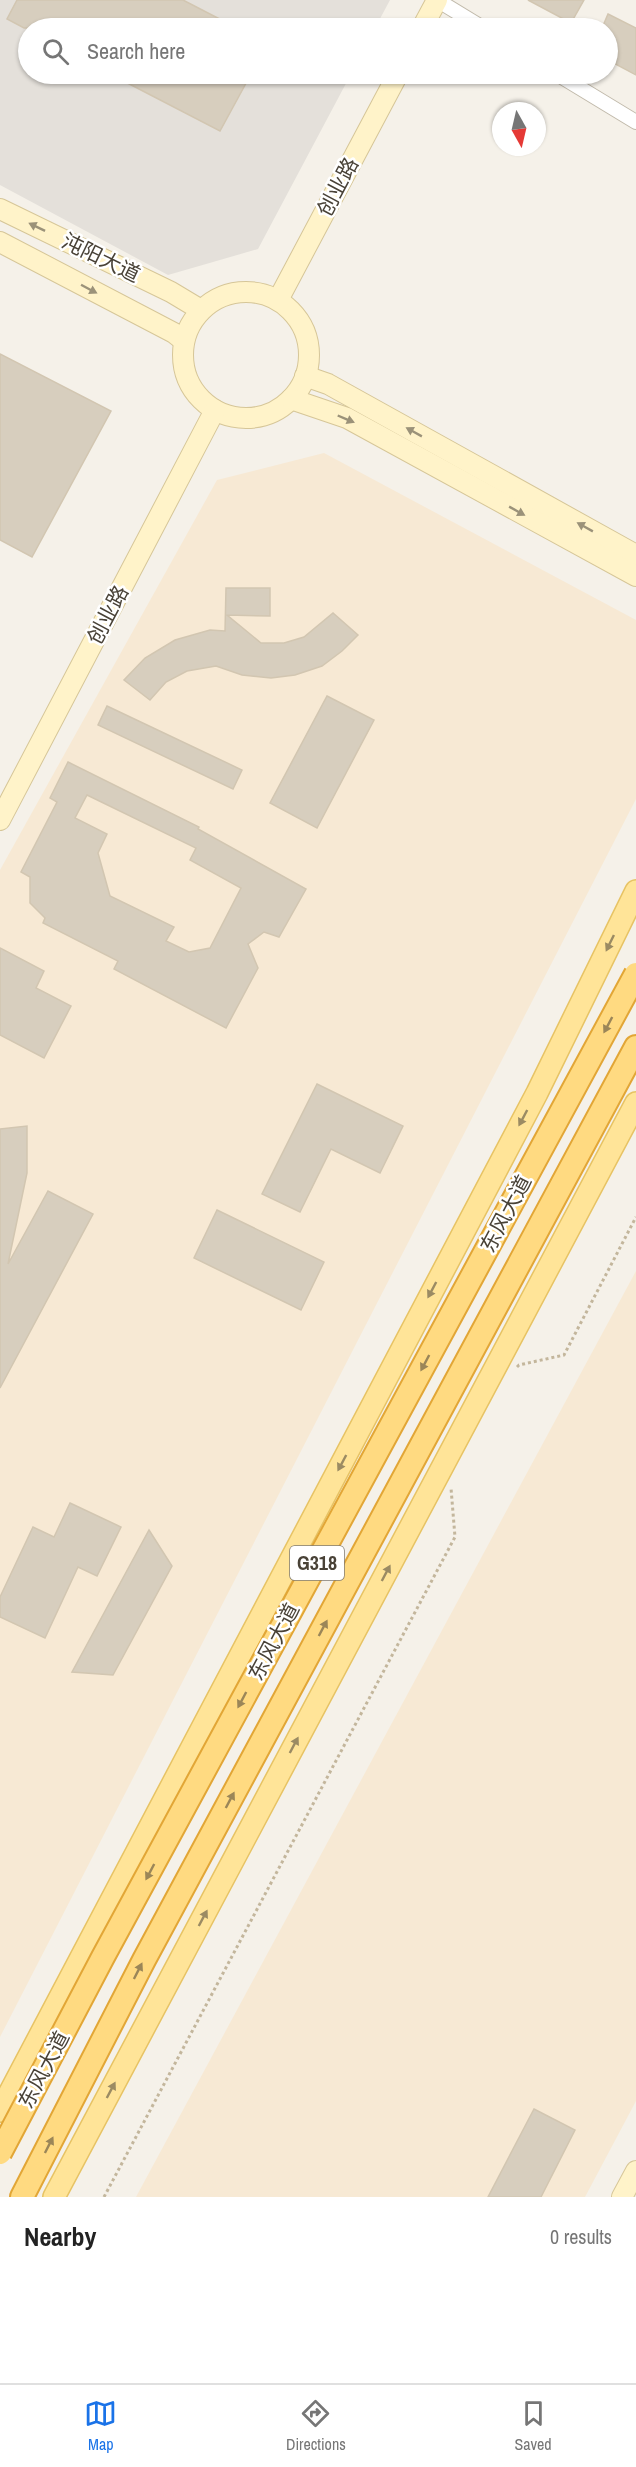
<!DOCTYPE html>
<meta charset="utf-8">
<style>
body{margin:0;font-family:"Archivo Narrow","Noto Sans SC",sans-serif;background:#f2f2f2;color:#222}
.compass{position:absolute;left:492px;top:102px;width:54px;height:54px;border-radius:50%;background:#fff;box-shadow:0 2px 4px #0004;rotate:172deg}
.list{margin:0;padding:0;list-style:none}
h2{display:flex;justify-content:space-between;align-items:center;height:78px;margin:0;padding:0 24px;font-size:26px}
h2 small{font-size:20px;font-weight:400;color:#767676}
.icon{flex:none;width:33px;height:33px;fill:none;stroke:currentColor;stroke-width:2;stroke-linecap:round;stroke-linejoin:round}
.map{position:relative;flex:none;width:636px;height:2197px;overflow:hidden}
.search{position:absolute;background:#fff;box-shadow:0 2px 4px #0004;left:18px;right:18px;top:18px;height:66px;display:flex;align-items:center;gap:15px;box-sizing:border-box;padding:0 21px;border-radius:33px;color:#767676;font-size:22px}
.sheet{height:186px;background:#fff}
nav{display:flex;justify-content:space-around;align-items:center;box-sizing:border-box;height:84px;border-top:2px solid #e0e0e0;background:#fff;font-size:16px;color:#767676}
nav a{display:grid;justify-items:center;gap:3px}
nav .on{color:#1a73e8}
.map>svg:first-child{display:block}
</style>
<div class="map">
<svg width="636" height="2197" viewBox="0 0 636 2197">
<rect width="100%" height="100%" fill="#f5f1e9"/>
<!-- commercial -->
<g fill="#f7e9d4">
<path d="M 324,453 L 636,620 L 636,799 L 0,2037 L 0,870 L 217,480 Z"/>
<path d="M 636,1271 L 636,2101 L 585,2197 L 136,2197 Z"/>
</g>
<!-- industrial -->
<path fill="#e4e0da" d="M 0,0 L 390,0 L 375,28 L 28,28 L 28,74 L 351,74 L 258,249 L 168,275 L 0,185 Z"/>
<!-- building -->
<g fill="#d7cebe" stroke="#d2c6b1" stroke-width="1.5" fill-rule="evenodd">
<path d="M 17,0 L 183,0 L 237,28 L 24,28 L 7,19 Z"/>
<path d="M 528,0 L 584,0 L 571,23 Z"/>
<path d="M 608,14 L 636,28 L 636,75 L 608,60 L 608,28 L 602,28 Z"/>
<path d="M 110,74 L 251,74 L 220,131 Z"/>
<path d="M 0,354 L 111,411 L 32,557 L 0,540 Z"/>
<path d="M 226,588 L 270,588 L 270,616 L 227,615 L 261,643 L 284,643 L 304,637 L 333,613 L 358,635 L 342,651 L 322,666 L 295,675 L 271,678 L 242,675 L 216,666 L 187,671 L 166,682 L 150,700 L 124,680 L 145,658 L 175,640 L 210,630 L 225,631 Z"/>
<path d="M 327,696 L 374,720 L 317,828 L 270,803 Z"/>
<path d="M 107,706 L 242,770 L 233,789 L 98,725 Z"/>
<path d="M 68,762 L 199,827 L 198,829 L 306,889 L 279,937 L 264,932 L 248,944 L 258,968 L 226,1028 L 114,969 L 118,961 L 43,923 L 45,918 L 30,903 L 30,877 L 21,872 L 57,802 L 50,798 ZM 87,795 L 196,848 L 190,860 L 241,888 L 210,948 L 189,952 L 166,941 L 174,927 L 110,896 L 98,853 L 107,834 L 75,818 Z"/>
<path d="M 0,948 L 44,971 L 36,988 L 71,1006 L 44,1058 L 0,1035 Z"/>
<path d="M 317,1084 L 403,1126 L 380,1173 L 331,1149 L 300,1212 L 262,1194 Z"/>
<path d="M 27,1126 L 27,1173 L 8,1264 L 48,1191 L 93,1214 L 0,1388 L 0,1129 Z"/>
<path d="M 217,1210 L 324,1262 L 301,1310 L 194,1258 Z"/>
<path d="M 70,1503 L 121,1527 L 97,1576 L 78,1567 L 45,1638 L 0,1617 L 0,1597 L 33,1527 L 54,1537 Z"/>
<path d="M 149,1530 L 172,1566 L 113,1675 L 72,1672 Z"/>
<path d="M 534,2109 L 575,2130 L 541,2197 L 488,2197 Z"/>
</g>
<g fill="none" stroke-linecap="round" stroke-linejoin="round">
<!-- minor casing -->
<g stroke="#c1baab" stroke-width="16">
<g id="minor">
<path d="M 437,0 L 483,28"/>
<path d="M 557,74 L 636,122"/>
</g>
</g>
<!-- secondary casing -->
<g stroke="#d6c698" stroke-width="22">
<g id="secondary">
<path d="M 422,28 L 437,0"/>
<path d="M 0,209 L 171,292 L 201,310"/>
<path d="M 0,242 L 174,333 L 184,341"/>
<circle cx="246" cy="355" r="63"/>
<path d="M 278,300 L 398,74"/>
<path d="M 305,376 L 328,384 L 636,555"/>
<path d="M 291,399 L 347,418 L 636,576"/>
<path d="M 0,820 L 215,410"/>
<path d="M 622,2197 L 636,2171"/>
</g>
</g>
<!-- primary casing -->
<g stroke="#e7c364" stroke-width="24">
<g id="primary">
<path d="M 0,2111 L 537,1093 L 636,891"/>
<path d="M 54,2197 L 636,1103"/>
</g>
</g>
<!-- trunk casing -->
<g stroke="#e2a636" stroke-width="26">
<path id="trunk" d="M 22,2197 L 144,1960 L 636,1047"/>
</g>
<!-- path -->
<g stroke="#c3b69c" stroke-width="3" stroke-dasharray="3 3" stroke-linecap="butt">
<path d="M 517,1367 L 519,1365 L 564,1355 L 636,1217"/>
<path d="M 104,2197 L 455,1537 L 451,1488"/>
</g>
<!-- minor -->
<use href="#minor" stroke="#fff" stroke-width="14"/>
<!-- secondary -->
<use href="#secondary" stroke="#fff3c9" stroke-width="20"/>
<!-- primary -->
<use href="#primary" stroke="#ffe498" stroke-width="21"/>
<!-- trunk -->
<use href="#trunk" stroke="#ffda81" stroke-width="22"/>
<!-- trunk-bridge casing -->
<g stroke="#e2a636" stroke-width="26" stroke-linecap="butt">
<path id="trunk-bridge" d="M 0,2153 L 103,1957 L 636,974"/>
</g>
<!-- trunk-bridge -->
<use href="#trunk-bridge" stroke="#ffda81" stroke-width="22"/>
</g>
<!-- one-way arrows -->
<defs><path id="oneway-solid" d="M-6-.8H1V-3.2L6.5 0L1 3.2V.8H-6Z" transform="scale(1.5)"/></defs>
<g fill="#9b9279">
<use href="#oneway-solid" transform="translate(37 227) rotate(-154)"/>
<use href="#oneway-solid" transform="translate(89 289) rotate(28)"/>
<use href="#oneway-solid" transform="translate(346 419) rotate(23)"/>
<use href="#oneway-solid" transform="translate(414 432) rotate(-151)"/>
<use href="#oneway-solid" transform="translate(517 511) rotate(29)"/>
<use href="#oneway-solid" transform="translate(585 527) rotate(-151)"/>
</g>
<g fill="#9b8b63">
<use href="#oneway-solid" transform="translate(610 943) rotate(116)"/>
<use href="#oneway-solid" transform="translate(523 1118) rotate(118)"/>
<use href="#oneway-solid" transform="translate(432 1290) rotate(118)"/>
<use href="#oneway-solid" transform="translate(342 1463) rotate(118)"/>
<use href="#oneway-solid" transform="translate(386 1573) rotate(-62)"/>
<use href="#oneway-solid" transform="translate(294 1745) rotate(-62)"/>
<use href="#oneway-solid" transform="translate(203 1918) rotate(-62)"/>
<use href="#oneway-solid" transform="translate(111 2090) rotate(-62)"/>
</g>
<g fill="#9b8658">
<use href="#oneway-solid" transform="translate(608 1025) rotate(118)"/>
<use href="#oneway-solid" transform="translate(425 1363) rotate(118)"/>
<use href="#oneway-solid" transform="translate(323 1628) rotate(-62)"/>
<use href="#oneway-solid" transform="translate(242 1700) rotate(118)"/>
<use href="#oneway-solid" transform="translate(230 1800) rotate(-62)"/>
<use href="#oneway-solid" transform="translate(150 1872) rotate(118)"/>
<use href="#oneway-solid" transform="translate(138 1971) rotate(-63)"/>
<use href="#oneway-solid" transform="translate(49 2145) rotate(-63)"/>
</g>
<g text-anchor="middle" stroke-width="5" stroke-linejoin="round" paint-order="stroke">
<!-- shield labels -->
<rect fill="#fff" stroke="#807b73" stroke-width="1.5" x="290" y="1546" width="54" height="34" rx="4.5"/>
<g font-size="20" font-weight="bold" fill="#494237">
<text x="317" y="1570">G318</text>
</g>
<!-- street labels -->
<g font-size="21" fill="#494237" stroke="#fff">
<text transform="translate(338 187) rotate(-62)" y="7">创业路</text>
<text transform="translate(101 258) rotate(26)" y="7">沌阳大道</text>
<text transform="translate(108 615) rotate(-62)" y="7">创业路</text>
<text transform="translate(506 1214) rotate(-62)" y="7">东风大道</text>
<text transform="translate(274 1642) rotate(-62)" y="7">东风大道</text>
<text transform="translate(44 2070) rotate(-62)" y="7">东风大道</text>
</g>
</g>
</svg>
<svg class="compass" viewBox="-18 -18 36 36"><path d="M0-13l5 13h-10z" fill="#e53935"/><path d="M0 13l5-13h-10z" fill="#767676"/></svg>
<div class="search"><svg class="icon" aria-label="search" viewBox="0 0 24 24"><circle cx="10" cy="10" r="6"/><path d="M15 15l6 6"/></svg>Search here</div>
</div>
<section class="sheet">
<h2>Nearby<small>0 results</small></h2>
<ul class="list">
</ul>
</section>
<nav>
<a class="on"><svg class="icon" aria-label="map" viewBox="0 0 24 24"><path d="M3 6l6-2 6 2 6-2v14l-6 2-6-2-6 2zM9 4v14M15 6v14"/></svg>Map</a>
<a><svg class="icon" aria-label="directions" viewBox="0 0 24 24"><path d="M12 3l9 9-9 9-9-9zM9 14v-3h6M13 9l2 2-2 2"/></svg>Directions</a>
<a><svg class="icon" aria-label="saved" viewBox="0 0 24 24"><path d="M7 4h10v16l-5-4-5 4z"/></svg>Saved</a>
</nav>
